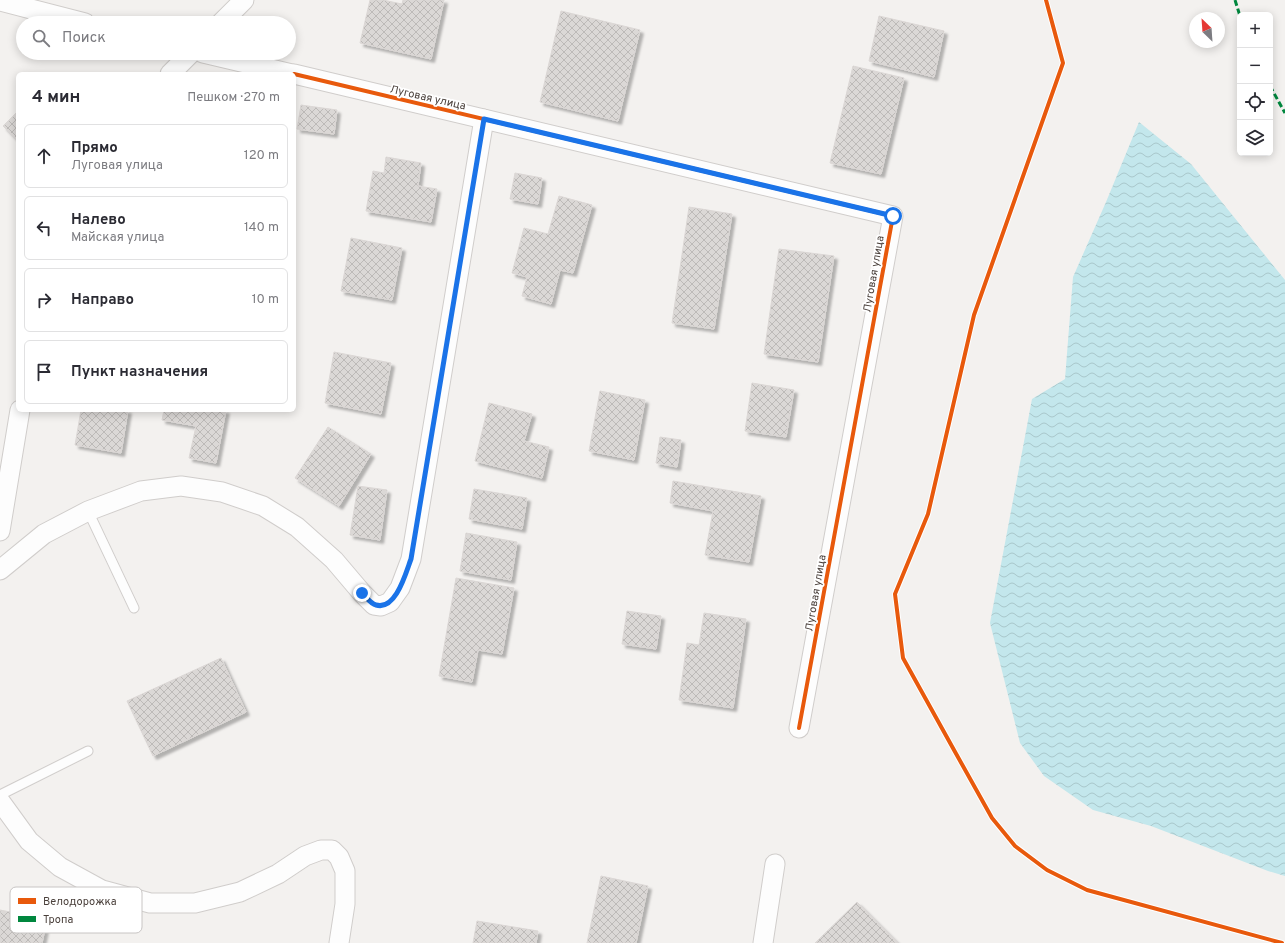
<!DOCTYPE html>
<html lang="ru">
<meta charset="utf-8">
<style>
body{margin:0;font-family:Overpass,sans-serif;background:#f7f7f7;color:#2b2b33}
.controls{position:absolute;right:12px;top:12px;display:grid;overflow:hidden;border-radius:6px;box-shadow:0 2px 10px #0003}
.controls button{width:36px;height:36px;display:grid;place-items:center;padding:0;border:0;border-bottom:1px solid #e1e1e2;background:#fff;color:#2b2b33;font:20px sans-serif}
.compass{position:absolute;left:1189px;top:12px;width:36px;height:36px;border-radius:50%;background:#fff;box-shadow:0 2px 10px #0003;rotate:335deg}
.stop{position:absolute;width:12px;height:12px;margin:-9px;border:3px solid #1a73e8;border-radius:50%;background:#fff}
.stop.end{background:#1a73e8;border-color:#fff;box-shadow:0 1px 4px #0008}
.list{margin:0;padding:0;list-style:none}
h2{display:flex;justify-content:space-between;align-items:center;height:52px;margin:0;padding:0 16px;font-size:17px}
h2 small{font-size:13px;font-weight:400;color:#7c7c81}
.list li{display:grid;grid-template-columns:26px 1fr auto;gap:12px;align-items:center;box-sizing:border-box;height:64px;margin:0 8px 8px;padding:0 8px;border:1px solid #e1e1e2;border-radius:6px}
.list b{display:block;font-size:15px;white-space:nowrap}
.list p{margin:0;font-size:13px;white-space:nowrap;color:#7c7c81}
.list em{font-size:13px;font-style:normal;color:#7c7c81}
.icon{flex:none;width:22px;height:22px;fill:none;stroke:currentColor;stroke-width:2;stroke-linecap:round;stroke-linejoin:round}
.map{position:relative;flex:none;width:1285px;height:943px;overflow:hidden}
.search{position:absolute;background:#fff;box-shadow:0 2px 10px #0003;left:16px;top:16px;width:280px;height:44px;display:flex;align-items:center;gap:10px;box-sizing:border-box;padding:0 14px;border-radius:22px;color:#7c7c81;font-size:15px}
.panel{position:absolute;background:#fff;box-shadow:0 2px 10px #0003;left:16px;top:72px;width:280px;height:340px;border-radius:6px}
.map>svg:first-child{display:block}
</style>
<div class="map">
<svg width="1285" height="943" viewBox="0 0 1285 943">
<defs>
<pattern id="water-waves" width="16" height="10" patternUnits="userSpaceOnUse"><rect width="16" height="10" fill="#c3e7ec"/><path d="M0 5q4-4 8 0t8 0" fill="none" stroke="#a9c7cb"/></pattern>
<pattern id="building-cross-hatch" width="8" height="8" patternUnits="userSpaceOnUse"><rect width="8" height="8" fill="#dbd8d6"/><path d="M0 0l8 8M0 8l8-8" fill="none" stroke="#bdbab8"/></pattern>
<filter id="shadow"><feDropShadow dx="3.5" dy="3.5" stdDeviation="1" flood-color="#0004"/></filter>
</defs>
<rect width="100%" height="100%" fill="#f3f1ef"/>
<!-- water -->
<path fill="url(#water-waves)" d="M 1139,122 L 1191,164 L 1285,280 L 1285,876 L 1268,871 L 1151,826 L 1093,810 L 1044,776 L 1020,743 L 990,623 L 1032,399 L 1065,379 L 1073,277 L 1106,202 Z"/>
<!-- building -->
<g fill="url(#building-cross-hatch)" stroke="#dbd7d5" filter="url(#shadow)">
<path d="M 370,0 L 383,0 L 402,4 L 403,0 L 444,0 L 431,59 L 360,43 Z"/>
<path d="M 561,11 L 640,30 L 618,121 L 540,102 Z"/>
<path d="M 879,16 L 944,31 L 934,77 L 869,61 Z"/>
<path d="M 853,66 L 904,78 L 881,174 L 830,163 Z"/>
<path d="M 301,105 L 337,110 L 334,134 L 297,129 Z"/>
<path d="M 18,111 L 18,141 L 3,126 Z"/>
<path d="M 386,157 L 421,163 L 418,186 L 437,189 L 431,222 L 366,211 L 373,171 L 384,173 Z"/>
<path d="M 515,173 L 542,178 L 538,204 L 510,199 Z"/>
<path d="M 559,196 L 592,205 L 573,273 L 560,270 L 551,304 L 522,296 L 527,277 L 512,273 L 524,228 L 548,234 Z"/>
<path d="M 689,207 L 732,214 L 714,329 L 672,323 Z"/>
<path d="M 351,238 L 402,248 L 392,300 L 341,291 Z"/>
<path d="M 779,249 L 834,256 L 818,362 L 764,354 Z"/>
<path d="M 334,352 L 391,363 L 381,414 L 325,403 Z"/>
<path d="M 752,383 L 794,390 L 786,437 L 745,431 Z"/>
<path d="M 600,391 L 645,400 L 634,460 L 589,451 Z"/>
<path d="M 489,403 L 532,414 L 524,441 L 549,447 L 542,478 L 475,461 Z"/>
<path d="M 81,410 L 128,410 L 121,453 L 75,445 Z"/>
<path d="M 164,410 L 226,410 L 216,463 L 189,458 L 196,426 L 162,420 Z"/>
<path d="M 328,427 L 371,454 L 339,506 L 295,478 Z"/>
<path d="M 660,437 L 681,440 L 677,467 L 656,463 Z"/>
<path d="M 673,481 L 761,496 L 749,562 L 705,555 L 713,511 L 670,503 Z"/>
<path d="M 358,486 L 387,490 L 380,540 L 350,535 Z"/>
<path d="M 474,489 L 527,498 L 522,529 L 469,519 Z"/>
<path d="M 466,533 L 517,542 L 511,580 L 460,571 Z"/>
<path d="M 456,578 L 514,588 L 502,654 L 478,650 L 472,682 L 439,676 Z"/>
<path d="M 627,611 L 661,616 L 656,649 L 622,644 Z"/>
<path d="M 704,613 L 746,619 L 733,708 L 679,700 L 687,643 L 699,645 Z"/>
<path d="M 221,658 L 246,712 L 153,756 L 127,701 Z"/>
<path d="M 601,876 L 648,886 L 636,943 L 587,943 Z"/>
<path d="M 857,902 L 898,943 L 815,943 Z"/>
<path d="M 0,910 L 47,919 L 42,943 L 0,943 Z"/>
<path d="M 477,921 L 538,931 L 536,943 L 473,943 Z"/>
</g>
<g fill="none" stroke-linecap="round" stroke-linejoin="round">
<!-- service casing -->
<g stroke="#d0cdcb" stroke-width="11">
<g id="service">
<path d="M 88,511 L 134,608"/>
<path d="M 0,795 L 88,751"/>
</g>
</g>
<!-- minor casing -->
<g stroke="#d0cdcb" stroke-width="21">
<g id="minor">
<path d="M 0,1 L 85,23"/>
<path d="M 221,23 L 244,0"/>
<path d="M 203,53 L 292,74"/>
<path d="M 170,74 L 191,53"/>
<path d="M 294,74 L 893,216 L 799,728"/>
<path d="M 0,531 L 20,410"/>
<path d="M 0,570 L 44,534 L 88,511 L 141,491 L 181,486 L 222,492 L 263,506 L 297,527 L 334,560 L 362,593 L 374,605 L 381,606 L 390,602 L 400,588 L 411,559 L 484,119"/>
<path d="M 0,801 L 29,841 L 60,867 L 102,890 L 150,903 L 195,903 L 240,892 L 278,874 L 305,856 L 321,850 L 332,850 L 339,857 L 345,871 L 345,904 L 339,943"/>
<path d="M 763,943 L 775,864"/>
</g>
</g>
<!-- service -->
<use href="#service" stroke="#fdfdfd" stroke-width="9"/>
<!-- minor -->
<use href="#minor" stroke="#fdfdfd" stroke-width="19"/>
<!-- quiet -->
<g stroke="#00873e" stroke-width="3" stroke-dasharray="6 3" stroke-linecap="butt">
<path d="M 1235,0 L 1240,16"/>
<path d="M 1270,86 L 1285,113"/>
</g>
<!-- cycleway casing -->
<g stroke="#fff" stroke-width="6">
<g id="cycleway">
<path d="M 1046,0 L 1063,63 L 974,315 L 928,514 L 895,594 L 903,658 L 954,750 L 992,818 L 1015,846 L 1047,870 L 1087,890 L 1282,943"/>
<path d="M 294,74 L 893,216 L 799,728"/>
</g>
</g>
<!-- cycleway -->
<use href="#cycleway" stroke="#e8590c" stroke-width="4"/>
</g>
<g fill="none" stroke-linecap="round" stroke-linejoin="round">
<!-- route -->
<path stroke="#1a73e8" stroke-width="5" d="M 362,593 C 366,597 371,604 376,605 C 396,611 406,572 411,559 L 484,119 L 893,216"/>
</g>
<g text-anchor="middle" stroke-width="3.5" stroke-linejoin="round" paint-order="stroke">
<!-- street labels -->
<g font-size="11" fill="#493f3a" stroke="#fff">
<text transform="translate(428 97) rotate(13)" y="4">Луговая улица</text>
<text transform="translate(873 274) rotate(-80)" y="4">Луговая улица</text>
<text transform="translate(815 593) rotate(-80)" y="4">Луговая улица</text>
</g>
</g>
<!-- legend -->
<rect x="10" y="887" width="132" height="46" rx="6" fill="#fff" stroke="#c8c5c4" stroke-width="1"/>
<rect x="18" y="898" width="18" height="6" fill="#e8590c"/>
<rect x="18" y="916" width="18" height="6" fill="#00873e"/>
<g font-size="11" fill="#493f3a">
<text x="43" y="905">Велодорожка</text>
<text x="43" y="923">Тропа</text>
</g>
</svg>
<div class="controls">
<button>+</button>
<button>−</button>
<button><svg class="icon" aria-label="locate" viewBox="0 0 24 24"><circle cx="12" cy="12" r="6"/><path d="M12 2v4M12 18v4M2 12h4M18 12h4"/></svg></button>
<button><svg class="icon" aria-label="layers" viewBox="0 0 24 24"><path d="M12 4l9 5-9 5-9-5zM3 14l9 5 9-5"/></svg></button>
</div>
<svg class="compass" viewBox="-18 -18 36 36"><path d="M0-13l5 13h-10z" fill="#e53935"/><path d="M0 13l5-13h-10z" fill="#7c7c81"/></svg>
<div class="stop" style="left:893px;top:216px"></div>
<div class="stop end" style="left:362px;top:593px"></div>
<div class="search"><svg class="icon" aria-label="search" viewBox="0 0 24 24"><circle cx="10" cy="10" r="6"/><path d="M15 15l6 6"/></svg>Поиск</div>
<section class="panel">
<h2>4 мин<small>Пешком · 270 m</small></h2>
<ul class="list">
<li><svg class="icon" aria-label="ahead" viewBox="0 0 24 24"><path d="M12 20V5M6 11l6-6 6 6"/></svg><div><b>Прямо</b><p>Луговая улица</p></div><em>120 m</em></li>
<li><svg class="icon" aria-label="left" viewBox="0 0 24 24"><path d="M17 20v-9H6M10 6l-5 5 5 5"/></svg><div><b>Налево</b><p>Майская улица</p></div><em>140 m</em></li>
<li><svg class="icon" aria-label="right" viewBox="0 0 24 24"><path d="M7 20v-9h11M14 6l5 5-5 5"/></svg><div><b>Направо</b></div><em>10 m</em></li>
<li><svg class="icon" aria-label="arrive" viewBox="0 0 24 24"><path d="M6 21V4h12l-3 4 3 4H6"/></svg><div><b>Пункт назначения</b></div></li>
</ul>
</section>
</div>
